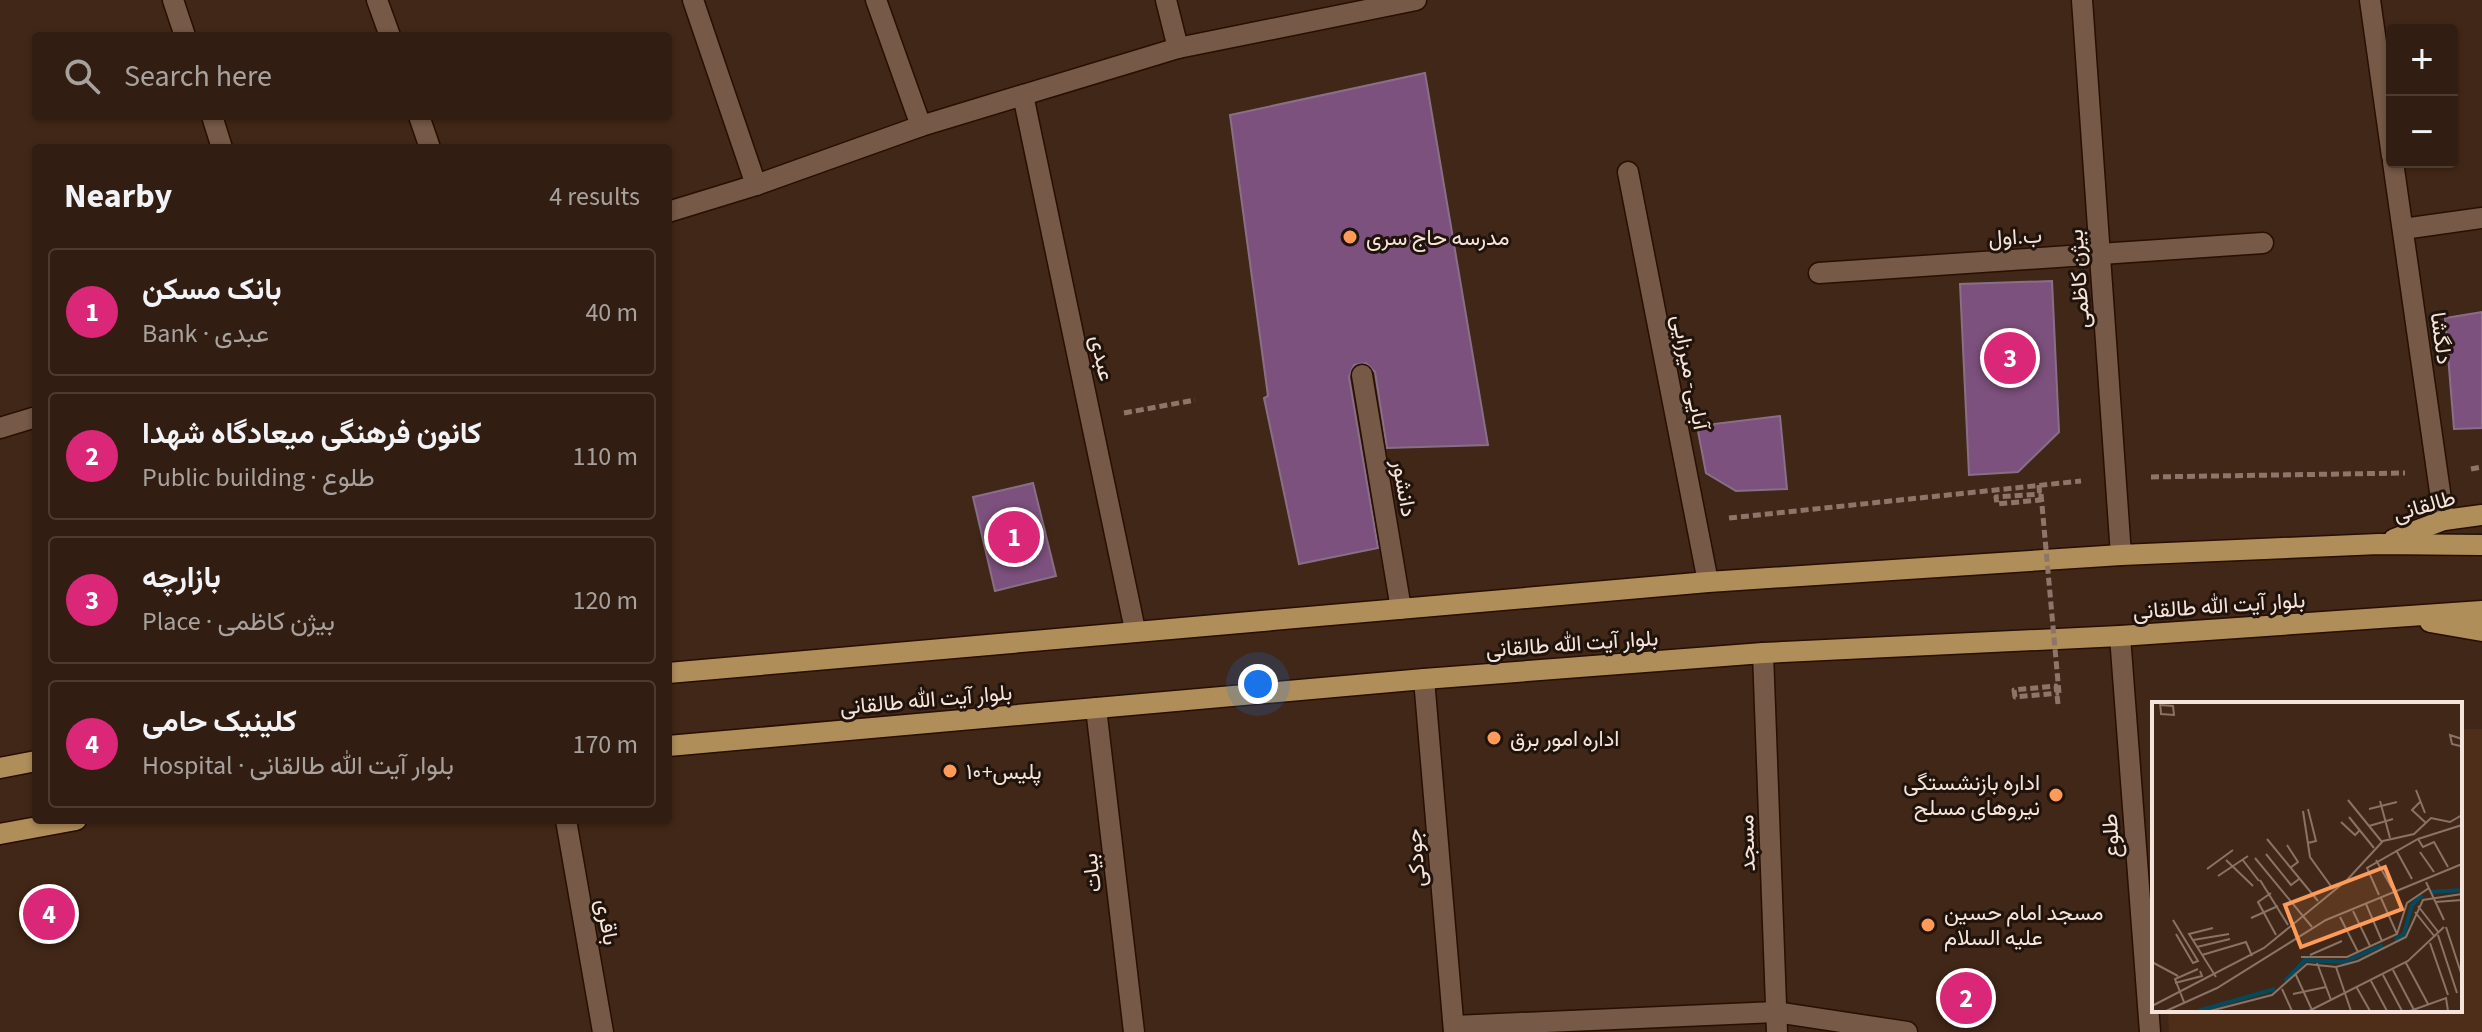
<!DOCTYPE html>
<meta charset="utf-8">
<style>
body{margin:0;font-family:"Source Sans 3",Vazirmatn,sans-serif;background:#39261a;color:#f1f3f6}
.controls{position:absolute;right:24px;top:24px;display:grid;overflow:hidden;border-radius:8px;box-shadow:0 2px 6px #0004}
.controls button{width:72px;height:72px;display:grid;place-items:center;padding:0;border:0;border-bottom:2px solid #4c3b31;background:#311d11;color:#f1f3f6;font:40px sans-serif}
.you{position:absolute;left:1258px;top:684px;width:28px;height:28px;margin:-20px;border:6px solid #fff;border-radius:50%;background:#1a73e8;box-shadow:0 0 0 12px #1a73e833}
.badge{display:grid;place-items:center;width:52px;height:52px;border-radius:50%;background:#db2777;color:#fff;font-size:26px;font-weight:700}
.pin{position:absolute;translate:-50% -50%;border:4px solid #fff;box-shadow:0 2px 8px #0006}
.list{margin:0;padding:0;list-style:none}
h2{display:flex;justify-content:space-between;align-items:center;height:104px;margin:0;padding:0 32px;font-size:34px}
h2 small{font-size:26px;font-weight:400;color:#a8a29f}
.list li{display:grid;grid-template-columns:52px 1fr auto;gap:24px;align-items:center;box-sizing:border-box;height:128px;margin:0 16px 16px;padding:0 16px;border:2px solid #4c3b31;border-radius:8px}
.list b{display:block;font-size:30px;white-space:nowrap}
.list p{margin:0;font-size:26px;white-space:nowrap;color:#a8a29f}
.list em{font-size:26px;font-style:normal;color:#a8a29f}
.icon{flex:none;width:44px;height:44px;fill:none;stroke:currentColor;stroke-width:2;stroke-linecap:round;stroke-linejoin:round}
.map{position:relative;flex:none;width:2482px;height:1032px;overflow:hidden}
.search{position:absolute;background:#311d11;box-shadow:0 2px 6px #0004;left:32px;top:32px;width:640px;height:88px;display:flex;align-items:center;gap:20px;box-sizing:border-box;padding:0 28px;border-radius:8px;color:#a8a29f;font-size:30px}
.panel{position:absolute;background:#311d11;box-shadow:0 2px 6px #0004;left:32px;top:144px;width:640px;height:680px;border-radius:8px}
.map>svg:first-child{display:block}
</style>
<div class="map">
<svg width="2482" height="1032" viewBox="0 0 2482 1032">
<rect width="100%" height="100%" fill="#412717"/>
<!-- built -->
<path fill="#4e2e19" d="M 2460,729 L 2482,729 L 2482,1032 L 2169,1032 L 2168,1010 L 2460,1010 Z"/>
<!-- building -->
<g fill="#7d517d" stroke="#886f87" stroke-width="2">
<path d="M 1425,73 L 1488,445 L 1387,448 L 1375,372 L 1366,363 L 1354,365 L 1349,377 L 1378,548 L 1299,564 L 1264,398 L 1268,396 L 1230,115 Z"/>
<path d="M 2052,281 L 2059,432 L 2018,472 L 1969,475 L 1960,284 Z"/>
<path d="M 2482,312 L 2482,428 L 2454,429 L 2445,318 Z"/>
<path d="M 1780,416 L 1787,489 L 1736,491 L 1706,473 L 1697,426 Z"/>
<path d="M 1033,483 L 1056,576 L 995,591 L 973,497 Z"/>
</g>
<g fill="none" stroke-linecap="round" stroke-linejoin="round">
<!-- minor casing -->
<g stroke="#270f02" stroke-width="23">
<g id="minor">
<path d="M 173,0 L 185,36"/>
<path d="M 377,0 L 390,36"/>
<path d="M 693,0 L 756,185"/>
<path d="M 876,0 L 921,126"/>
<path d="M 1166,0 L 1178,48"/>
<path d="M 2082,0 L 2121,555"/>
<path d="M 2370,0 L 2392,156"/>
<path d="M 1023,95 L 1135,630"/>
<path d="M 212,116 L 222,148"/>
<path d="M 419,116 L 430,148"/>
<path d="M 2393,162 L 2444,520"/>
<path d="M 1628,172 L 1708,582"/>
<path d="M 668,212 L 756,185 L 921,126 L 1178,48 L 1416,0"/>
<path d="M 2403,229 L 2482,218"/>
<path d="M 1819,273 L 2263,243"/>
<path d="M 1362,375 L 1401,609"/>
<path d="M 0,428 L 36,417"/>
<path d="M 2120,636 L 2150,1032"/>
<path d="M 1763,653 L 1777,1032"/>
<path d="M 1424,679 L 1454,1032"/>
<path d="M 1096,708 L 1134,1032"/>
<path d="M 566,820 L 603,1032"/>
<path d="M 1454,1026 L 1776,1012 L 1907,1032"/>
</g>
</g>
<!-- major casing -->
<g stroke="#270f02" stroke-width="23">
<g id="major">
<path d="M 2394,539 L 2444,520 L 2482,515"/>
<path d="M 2430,622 L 2482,631"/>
<path d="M 668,673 L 1708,582 L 2121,555 L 2379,544 L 2482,545"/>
<path d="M 668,746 L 1424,679 L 1763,653 L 2120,636 L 2482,611"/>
<path d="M 0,768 L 36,761"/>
<path d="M 0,834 L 76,820"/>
</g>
</g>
<!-- path -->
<g stroke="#8d7669" stroke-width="5" stroke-dasharray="8 4" stroke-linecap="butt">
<path d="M 1124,413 L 1195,400"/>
<path d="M 2471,469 L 2482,467"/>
<path d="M 2151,477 L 2405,473"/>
<path d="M 2039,485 L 2040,500 L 1997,504 L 1996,497 L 2041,494"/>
<path d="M 1729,518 L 2081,481"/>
<path d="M 2058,704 L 2056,686 L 2014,690 L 2015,697 L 2059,693"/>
</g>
<!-- minor -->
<use href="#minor" stroke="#765947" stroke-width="20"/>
<!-- major -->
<use href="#major" stroke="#b08e5a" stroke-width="20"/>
<!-- path-bridge -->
<path stroke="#8d7669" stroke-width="5" stroke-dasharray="8 4" stroke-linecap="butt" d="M 2041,494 L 2059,693"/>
</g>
<!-- markers -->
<g fill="#fe9b59" stroke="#1f130c" stroke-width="3">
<circle cx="1350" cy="237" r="8"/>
<circle cx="1494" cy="738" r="8"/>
<circle cx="950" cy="771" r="8"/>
<circle cx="2056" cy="795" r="8"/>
<circle cx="1928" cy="925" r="8"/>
</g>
<g text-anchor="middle" stroke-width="6" stroke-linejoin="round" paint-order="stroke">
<!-- street labels -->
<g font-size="22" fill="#f6e4da" stroke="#1f130c">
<text transform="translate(2015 236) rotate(-4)" y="8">ب.اول</text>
<text transform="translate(2078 279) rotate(-94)" y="8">بیژن کاظمی</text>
<text transform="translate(2442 338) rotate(82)" y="8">دلگشا</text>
<text transform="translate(1103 358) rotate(78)" y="8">عبدی</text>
<text transform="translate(1691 372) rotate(79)" y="8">آبایی- میرزایی</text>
<text transform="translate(1405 488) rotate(80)" y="8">دانشور</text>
<text transform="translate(2424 505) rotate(-16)" y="8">طالقانی</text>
<text transform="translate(2219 605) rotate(-4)" y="8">بلوار آیت الله طالقانی</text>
<text transform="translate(1572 643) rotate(-4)" y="8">بلوار آیت الله طالقانی</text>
<text transform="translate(926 699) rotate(-5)" y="8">بلوار آیت الله طالقانی</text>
<text transform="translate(2110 836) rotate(-94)" y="8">طلوع</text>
<text transform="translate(1746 843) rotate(-92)" y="8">مسجد</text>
<text transform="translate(1415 858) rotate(-95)" y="8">جودکی</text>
<text transform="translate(1091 873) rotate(-97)" y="8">بیات</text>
<text transform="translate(608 922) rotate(80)" y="8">باقری</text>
</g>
<!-- poi labels -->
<g font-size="22" fill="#f6e4da" stroke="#1f130c" text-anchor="start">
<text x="1366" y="245">مدرسه حاج سری</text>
<text x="1510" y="746">اداره امور برق</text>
<text x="966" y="779">پلیس+۱۰</text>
<text x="2040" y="790" text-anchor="end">اداره بازنشستگی<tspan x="2040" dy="25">نیروهای مسلح</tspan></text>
<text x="1944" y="920">مسجد امام حسین<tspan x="1944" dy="25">علیه السلام</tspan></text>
</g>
</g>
<!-- overview -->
<g transform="translate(2152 702)">
<rect width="310" height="310" fill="#412717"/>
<path fill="none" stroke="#05495d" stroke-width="4" d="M 279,190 L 310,188M 243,238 L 252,232 L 260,203 L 270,193M 133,279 L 153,258 L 192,260 L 231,243M 46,309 L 123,287"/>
<path fill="none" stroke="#897365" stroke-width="2" d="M 8,1 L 9,11 L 9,12 L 22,13 L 21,4 L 8,3M 308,44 L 300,42 L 298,33 L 310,37M 264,88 L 273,111M 196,98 L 230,140M 228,99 L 238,136M 269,99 L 260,108 L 274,121M 156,107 L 164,139 L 156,141M 217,107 L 245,100M 151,109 L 158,155 L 181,187M 197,115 L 222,146M 189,120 L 203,133 L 208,128M 217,124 L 241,117M 115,137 L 166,199M 266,137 L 271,145 L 282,140 L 296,165M 135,143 L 146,160 L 138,166M 244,148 L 260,177M 268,150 L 282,170M 114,152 L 139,183 L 147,177M 103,156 L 160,225M 90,157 L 107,179M 74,158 L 101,184M 224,158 L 240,186M 55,167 L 81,148M 66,174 L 96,154M 108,178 L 136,223M 274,180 L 292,218M 119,191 L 106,200 L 124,233M 227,193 L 215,166 L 266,137 L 310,123M 229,196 L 245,232M 283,200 L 310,198M 214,202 L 230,239M 266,204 L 287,231M 201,209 L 218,244M 263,210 L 283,235M 188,215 L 206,250M 99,216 L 126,204M 21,218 L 46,259 L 41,261 L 24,232M 208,222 L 237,213M 294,225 L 310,274M 61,226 L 37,232 L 64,275M 286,233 L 305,291M 41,238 L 77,232M 278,241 L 296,293M 45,245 L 78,237M 50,253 L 94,240 L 100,254M 158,253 L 190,239M 149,255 L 195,255 L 245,232 L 255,201 L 277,186M 0,260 L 26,274M 165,261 L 179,298M 254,261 L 276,302M 184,265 L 199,309M 241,268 L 262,308M 143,271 L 160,308M 231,273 L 250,309M 219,279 L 235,309M 23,281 L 50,274 L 48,269M 205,286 L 218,309M 130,287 L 140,309M 141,292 L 174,285M 32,300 L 23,277 L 46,267M 0,304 L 112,246 L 195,178 L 231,139 L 262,132 L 279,116 L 298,120 L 310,113M 14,309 L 65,286 L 174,218 L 310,162M 58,309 L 120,293 L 155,262 L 184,265 L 206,259 L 254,235 L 271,198 L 310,192M 157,309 L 256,259 L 292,225M 258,309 L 294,296 L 296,309"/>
<path fill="#fe9b59" fill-opacity="0.15" stroke="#fe9b59" stroke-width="4" d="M 233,165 L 250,207 L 149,245 L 133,203 Z"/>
<rect width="310" height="310" fill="none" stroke="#f6e4da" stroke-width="4"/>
</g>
</svg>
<div class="controls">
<button>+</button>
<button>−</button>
</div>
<div class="you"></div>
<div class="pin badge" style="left:1014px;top:537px">1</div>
<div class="pin badge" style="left:1966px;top:998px">2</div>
<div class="pin badge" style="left:2010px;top:358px">3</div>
<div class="pin badge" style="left:49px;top:914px">4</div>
<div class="search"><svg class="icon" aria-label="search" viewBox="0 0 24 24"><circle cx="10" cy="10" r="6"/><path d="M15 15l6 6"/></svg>Search here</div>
<section class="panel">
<h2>Nearby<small>4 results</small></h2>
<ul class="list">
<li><span class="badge">1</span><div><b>بانک مسکن</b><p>Bank · عبدی</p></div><em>40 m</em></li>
<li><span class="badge">2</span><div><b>کانون فرهنگی میعادگاه شهدا</b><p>Public building · طلوع</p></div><em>110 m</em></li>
<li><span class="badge">3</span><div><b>بازارچه</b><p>Place · بیژن کاظمی</p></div><em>120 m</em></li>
<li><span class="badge">4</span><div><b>کلینیک حامی</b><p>Hospital · بلوار آیت الله طالقانی</p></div><em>170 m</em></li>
</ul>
</section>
</div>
